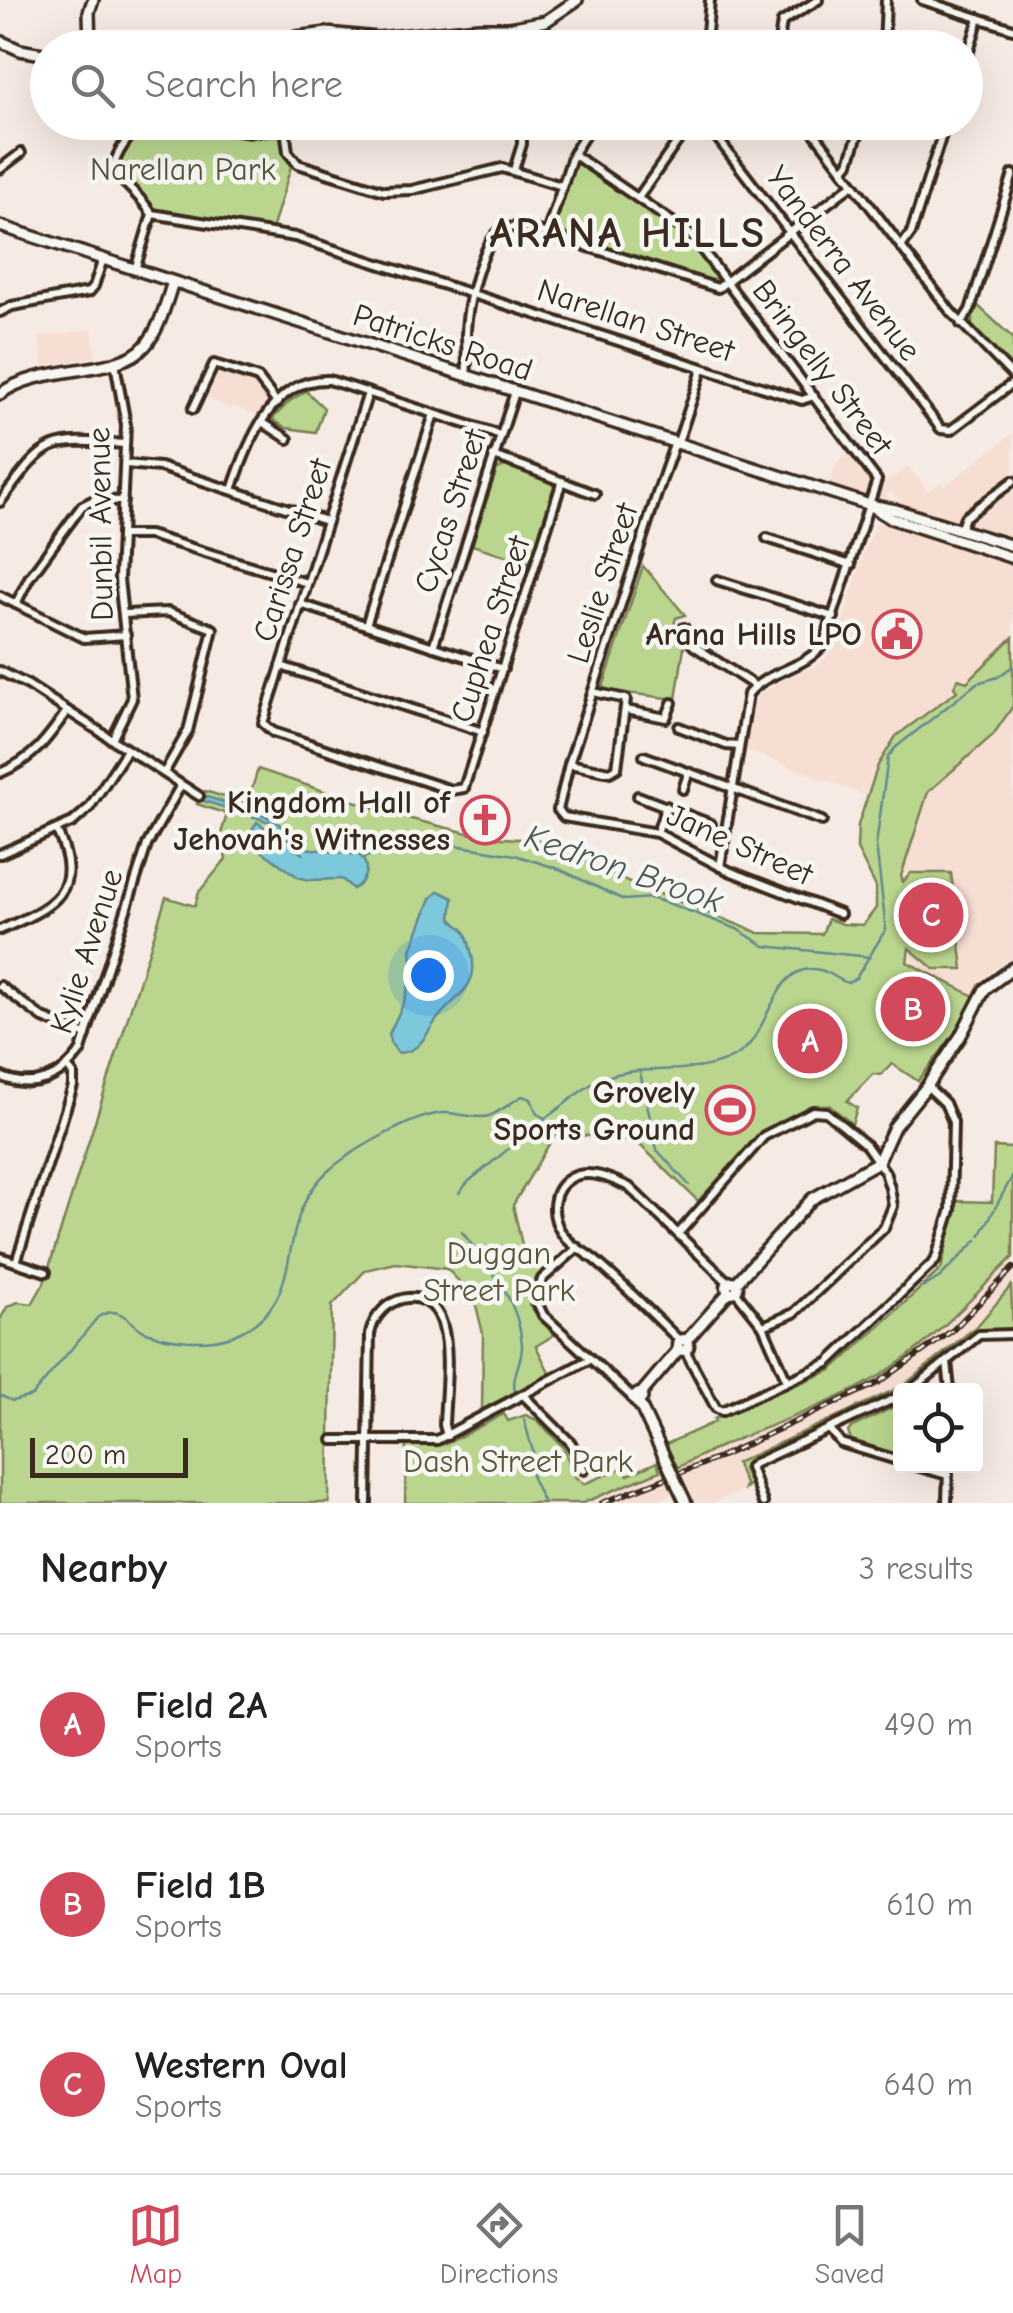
<!DOCTYPE html>
<style>
body{margin:0;font-family:"Comic Neue",sans-serif;background:#f6f6f6;color:#222}
.controls{position:absolute;right:30px;bottom:30px;display:grid;overflow:hidden;border-radius:10px;box-shadow:0 10px 40px #0002}
.controls button{width:90px;height:90px;display:grid;place-items:center;padding:0;border:0;border-bottom:2px solid #e0e0e0;background:#fff;color:#222;font:50px sans-serif}
.scale{position:absolute;left:30px;bottom:25px;width:158px;box-sizing:border-box;padding-left:10px;border:5px solid #3b2a1e;border-top:0;font-size:28px;line-height:35px;white-space:nowrap;color:#3b2a1e;-webkit-text-stroke:8px #f6f6f2;paint-order:stroke}
.you{position:absolute;left:428px;top:975px;width:35px;height:35px;margin:-25px;border:8px solid #fff;border-radius:50%;background:#1a73e8;box-shadow:0 0 0 15px #1a73e833}
.badge{display:grid;place-items:center;width:65px;height:65px;border-radius:50%;background:#d1495b;color:#fff;font-size:32px;font-weight:700}
.pin{position:absolute;translate:-50% -50%;border:5px solid #fff;box-shadow:0 2px 10px #0006}
.list{margin:0;padding:0;list-style:none}
h2{display:flex;justify-content:space-between;align-items:center;height:130px;margin:0;padding:0 40px;font-size:42px}
h2 small{font-size:32px;font-weight:400;color:#767676}
.list li{display:grid;grid-template-columns:65px 1fr auto;gap:30px;align-items:center;box-sizing:border-box;height:180px;padding:0 40px;border-top:2px solid #e0e0e0}
.list b{display:block;font-size:38px;white-space:nowrap}
.list p{margin:0;font-size:32px;white-space:nowrap;color:#767676}
.list em{font-size:32px;font-style:normal;color:#767676}
.icon{flex:none;width:55px;height:55px;fill:none;stroke:currentColor;stroke-width:2;stroke-linecap:round;stroke-linejoin:round}
.map{position:relative;flex:none;width:1013px;height:1503px;overflow:hidden}
.search{position:absolute;background:#fff;box-shadow:0 10px 40px #0002;left:30px;right:30px;top:30px;height:110px;display:flex;align-items:center;gap:25px;box-sizing:border-box;padding:0 35px;border-radius:55px;color:#767676;font-size:38px}
.sheet{height:670px;background:#fff}
nav{display:flex;justify-content:space-around;align-items:center;box-sizing:border-box;height:140px;border-top:2px solid #e0e0e0;background:#fff;font-size:28px;color:#767676}
nav a{display:grid;justify-items:center;gap:5px}
nav .on{color:#d1495b}
.map>svg:first-child{display:block}
</style>
<div class="map">
<svg width="1013" height="1503" viewBox="0 0 1013 1503">
<rect width="100%" height="100%" fill="#f6ebe4"/>
<filter id="ink" filterUnits="userSpaceOnUse"><feTurbulence type="fractalNoise" baseFrequency=".01" numOctaves="2"/><feDisplacementMap in="SourceGraphic" scale="20" xChannelSelector="R" yChannelSelector="G"/><feConvolveMatrix kernelMatrix="1 2 1 2 8 2 1 2 1" color-interpolation-filters="sRGB"/></filter>
<g filter="url(#ink)">
<!-- built -->
<g fill="#f7ded3">
<path d="M 92,329 L 96,357 L 43,366 L 39,337 Z"/>
<path d="M 221,372 L 257,386 L 267,399 L 259,416 L 232,406 L 230,409 L 207,397 L 214,377 Z"/>
<path d="M 1013,433 L 1013,477 L 962,516 L 957,525 L 906,509 L 891,491 L 886,495 L 890,502 L 879,498 L 883,483 L 909,467 L 928,491 L 940,482 L 944,486 Z"/>
<path d="M 852,451 L 873,478 L 864,497 L 829,487 L 836,463 Z"/>
<path d="M 1013,485 L 1013,543 L 966,527 L 968,520 Z"/>
<path d="M 877,522 L 1013,566 L 1013,637 L 957,690 L 896,736 L 878,765 L 869,797 L 746,750 L 753,705 L 760,694 L 778,682 L 818,665 L 835,649 L 864,551 Z"/>
<path d="M 1013,706 L 1013,959 L 1006,960 L 980,981 L 974,996 L 907,962 L 908,947 L 901,876 L 928,792 L 993,735 Z"/>
<path d="M 1013,1257 L 1013,1284 L 978,1325 L 903,1386 L 737,1463 L 746,1484 L 744,1489 L 714,1503 L 693,1503 L 686,1486 L 681,1483 L 677,1467 L 839,1397 L 896,1365 L 953,1320 Z"/>
<path d="M 660,1471 L 669,1475 L 670,1480 L 638,1494 L 671,1481 L 672,1494 L 652,1503 L 583,1503 Z"/>
</g>
<!-- green -->
<g fill="#bad68e" stroke="#7a8056" stroke-width="2.5">
<path d="M 145,123 L 181,123 L 242,134 L 279,133 L 292,163 L 272,230 L 154,209 L 122,180 L 117,170 L 119,155 Z"/>
<path d="M 582,163 L 686,235 L 720,277 L 718,284 L 554,232 L 553,225 L 572,166 Z"/>
<path d="M 975,303 L 1013,338 L 1013,371 L 971,330 Z"/>
<path d="M 306,391 L 324,408 L 316,432 L 286,428 L 272,419 L 290,401 Z"/>
<path d="M 505,466 L 548,480 L 554,486 L 530,563 L 472,545 L 497,469 Z"/>
<path d="M 643,566 L 685,615 L 676,618 L 673,628 L 684,647 L 676,699 L 602,690 Z"/>
<path d="M 1013,637 L 1013,706 L 993,735 L 928,792 L 901,876 L 903,882 L 911,873 L 951,873 L 963,969 L 934,969 L 909,948 L 907,962 L 974,996 L 955,1033 L 918,1081 L 892,1064 L 881,1075 L 873,1074 L 847,1101 L 857,1108 L 852,1124 L 829,1105 C 775,1109 733,1165 698,1201 L 639,1144 L 609,1137 L 555,1134 L 513,1205 L 522,1245 L 542,1271 L 533,1283 L 529,1305 L 554,1335 L 536,1346 L 550,1374 L 482,1410 L 483,1334 L 474,1297 L 447,1269 L 396,1263 L 366,1270 L 332,1306 L 329,1503 L 0,1503 L 0,1320 L 7,1307 L 18,1302 L 32,1304 L 44,1283 L 166,897 L 195,906 L 199,892 L 226,859 L 220,837 L 227,814 L 197,804 L 205,791 L 247,804 L 258,769 L 399,816 L 484,837 L 539,840 L 627,881 L 759,933 L 822,934 L 828,919 L 843,924 L 863,925 L 876,908 L 876,887 L 857,849 L 858,825 L 878,765 L 896,736 L 957,691 L 954,687 L 958,679 L 967,682 Z"/>
<path d="M 994,1147 L 1013,1148 L 1013,1257 C 970,1299 933,1343 881,1375 C 816,1414 741,1432 677,1468 L 666,1444 L 715,1422 L 714,1419 L 832,1370 L 941,1269 L 957,1201 L 992,1202 Z"/>
<path d="M 1011,1286 L 1013,1331 L 977,1332 L 909,1388 L 746,1463 L 743,1469 L 750,1484 L 744,1489 L 745,1484 L 736,1463 L 903,1386 L 978,1325 Z"/>
<path d="M 900,1404 L 900,1455 L 851,1440 L 848,1432 L 851,1428 Z"/>
<path d="M 504,1414 L 508,1421 L 526,1415 L 537,1420 L 564,1448 L 574,1476 L 584,1484 L 624,1467 L 628,1475 L 657,1462 L 660,1471 L 583,1503 L 405,1503 L 406,1446 L 446,1444 Z"/>
</g>
<!-- water -->
<g fill="#7dc9dc" stroke="#638990" stroke-width="2.5">
<path d="M 204,796 L 264,815 L 278,823 L 305,848 L 359,855 C 371,865 366,882 353,889 L 342,879 L 310,880 L 298,877 L 245,839 L 257,822 L 304,855 L 270,822 L 201,800 Z"/>
<path d="M 439,891 L 453,898 L 451,918 C 454,923 459,925 463,929 C 468,934 469,944 471,951 C 481,987 457,994 438,1018 C 425,1034 422,1052 398,1053 L 390,1042 L 389,1034 L 404,1002 L 413,970 L 411,950 L 431,898 Z"/>
</g>
<g fill="none" stroke-linecap="round" stroke-linejoin="round">
<!-- stream -->
<g stroke="#638990" stroke-width="2.5">
<path d="M 363,859 L 391,844 L 424,840 L 515,855 L 559,869 L 624,900 L 651,898 L 673,905 L 737,929 L 765,946 L 870,957"/>
<path d="M 640,1072 L 657,1150 L 689,1185"/>
<path d="M 459,1193 L 468,1182 L 545,1119"/>
<path d="M 462,1232 C 489,1268 518,1297 522,1344 C 523,1362 511,1374 515,1391"/>
<path d="M 980,1236 L 1013,1175"/>
<path d="M 924,1287 L 940,1277 L 977,1240"/>
<path d="M 0,1395 L 12,1401 L 32,1396 L 98,1317 C 105,1313 112,1310 120,1314 C 129,1317 135,1327 144,1331 C 169,1342 208,1345 234,1335 C 313,1303 269,1224 328,1171 C 351,1151 413,1115 443,1113 C 458,1112 475,1120 489,1116 C 500,1112 512,1102 522,1096 L 531,1099 L 537,1114 L 545,1118 C 567,1105 585,1083 610,1076 C 651,1063 701,1079 740,1053 C 771,1032 773,960 820,970 C 830,972 838,980 848,983 L 856,978 L 886,929 L 876,845 L 888,757 L 895,748 L 977,683 L 998,677 L 1013,666"/>
<path d="M 524,1419 L 533,1452 L 532,1478 L 544,1503"/>
</g>
<!-- street casing -->
<g stroke="#3b2a1e" stroke-width="14">
<g id="street">
<path d="M 922,0 L 1013,29"/>
<path d="M 706,44 L 710,0"/>
<path d="M 645,48 L 656,40 L 748,48"/>
<path d="M 778,48 L 782,22 L 818,0"/>
<path d="M 884,48 L 886,0"/>
<path d="M 966,61 L 979,18"/>
<path d="M 198,122 L 248,132 L 365,122"/>
<path d="M 705,122 L 941,429 L 951,430 L 1013,383"/>
<path d="M 806,122 L 951,312 L 1013,376"/>
<path d="M 285,128 L 288,152 L 298,164 L 384,191 L 412,190 L 502,168 L 562,186"/>
<path d="M 573,154 L 690,234 L 877,480 L 824,643 C 805,670 769,669 748,694 L 720,867"/>
<path d="M 0,169 L 21,153"/>
<path d="M 514,170 L 522,144 L 522,122"/>
<path d="M 843,170 L 849,163 L 862,122"/>
<path d="M 638,198 L 691,122"/>
<path d="M 152,214 L 295,237 L 802,400 L 814,396"/>
<path d="M 547,233 L 573,154 L 593,122"/>
<path d="M 901,247 L 911,233 L 946,122"/>
<path d="M 135,270 L 152,214 C 121,168 92,181 141,122"/>
<path d="M 0,312 L 12,306 L 89,292 L 94,286 L 103,259"/>
<path d="M 961,324 L 970,310 L 1013,174"/>
<path d="M 702,370 L 679,439 L 673,448 L 658,491 L 569,764 L 558,810 L 564,817 L 657,833 L 729,871 L 840,914"/>
<path d="M 466,376 C 468,362 466,349 466,335 C 466,308 480,245 502,229 L 522,226 L 718,288 L 853,184"/>
<path d="M 368,393 L 263,723 L 273,732 L 451,790 L 464,788 L 562,481"/>
<path d="M 193,409 L 214,364 L 258,378 L 277,403"/>
<path d="M 262,422 L 288,439"/>
<path d="M 493,456 C 529,467 561,482 595,494"/>
<path d="M 125,464 L 160,467 L 326,521"/>
<path d="M 232,490 C 246,447 271,377 329,380 L 500,435"/>
<path d="M 0,502 C 47,439 46,438 125,444"/>
<path d="M 960,530 L 965,517 L 1013,481"/>
<path d="M 122,535 L 149,535 L 307,583"/>
<path d="M 767,538 L 851,565"/>
<path d="M 717,580 L 834,617"/>
<path d="M 0,596 L 84,638 L 126,635"/>
<path d="M 16,604 L 29,578 L 82,506 L 94,500 L 123,501"/>
<path d="M 300,604 L 503,669"/>
<path d="M 124,614 L 168,612 L 213,629 L 188,731 L 164,773"/>
<path d="M 366,625 L 434,414"/>
<path d="M 684,628 L 687,638 L 694,646 L 755,686"/>
<path d="M 433,647 L 515,392"/>
<path d="M 281,666 L 483,732"/>
<path d="M 0,671 L 28,685 L 199,796"/>
<path d="M 626,710 L 666,718 L 672,703"/>
<path d="M 679,727 L 726,745 L 738,746"/>
<path d="M 112,740 L 132,699 L 119,579 L 126,425 L 115,363"/>
<path d="M 644,756 L 822,821"/>
<path d="M 569,764 L 610,772 L 617,768 L 626,699 L 593,692"/>
<path d="M 0,773 C 33,759 47,740 67,711"/>
<path d="M 683,789 L 688,774"/>
<path d="M 638,796 L 711,824"/>
<path d="M 657,833 L 666,806"/>
<path d="M 0,854 L 73,822 L 89,808 L 127,750"/>
<path d="M 0,930 C 52,907 86,893 57,831"/>
<path d="M 0,986 L 43,1018 L 86,1035"/>
<path d="M 0,1076 C 32,1091 63,1078 81,1050 L 147,845 L 181,785"/>
<path d="M 678,1234 L 764,1136 L 813,1111 L 826,1112 L 866,1145 L 885,1172 L 890,1188 L 893,1206 L 884,1228 L 794,1313 L 763,1326"/>
<path d="M 577,1248 L 542,1279 L 536,1300 L 543,1315 L 633,1398"/>
<path d="M 0,1257 L 46,1272"/>
<path d="M 16,1262 L 73,1086 L 73,1074 L 67,1067"/>
<path d="M 736,1292 L 763,1326 L 787,1381"/>
<path d="M 680,1341 C 652,1314 625,1286 596,1261 C 584,1251 569,1245 561,1232 C 550,1214 551,1189 571,1178 C 589,1168 612,1179 629,1187 L 729,1283"/>
<path d="M 685,1350 L 716,1408 L 722,1411 L 828,1363 L 935,1261 L 951,1210 L 953,1122 L 945,1103 L 927,1086"/>
<path d="M 947,1361 L 950,1390"/>
<path d="M 911,1390 L 979,1335 L 1013,1334"/>
<path d="M 524,1396 L 571,1443 L 584,1470"/>
<path d="M 830,1430 L 841,1443 L 900,1461"/>
<path d="M 333,1440 L 437,1440 L 590,1359"/>
<path d="M 916,1466 L 948,1475"/>
<path d="M 367,1503 L 370,1334 C 377,1296 429,1281 442,1323 C 451,1353 445,1393 444,1425 L 447,1436"/>
<path d="M 763,1503 L 750,1467 L 755,1463 L 900,1396"/>
<path d="M 947,1503 L 948,1466"/>
</g>
</g>
<!-- secondary casing -->
<g stroke="#3b2a1e" stroke-width="16">
<g id="secondary">
<path d="M 0,41 L 20,50 L 48,55"/>
<path d="M 90,48 L 89,12 L 93,0"/>
<path d="M 109,48 L 141,42 L 221,47 L 327,33 L 378,38 L 479,28 L 508,28 L 546,21 L 577,0"/>
<path d="M 0,226 L 870,505 L 896,510 L 1013,546"/>
<path d="M 0,394 C 41,363 118,377 145,346 C 160,329 166,302 173,282"/>
<path d="M 872,507 L 890,518 L 1013,558"/>
<circle cx="732" cy="1287" r="5.5"/>
<path d="M 736,1283 L 812,1199 L 878,1162 L 894,1127 L 927,1086 L 960,1037 L 985,989 L 1013,968"/>
<circle cx="683" cy="1345" r="5.5"/>
<path d="M 686,1341 L 729,1292"/>
<path d="M 638,1394 L 642,1398 L 637,1403 L 633,1398 Z"/>
<path d="M 640,1395 L 679,1349"/>
<path d="M 639,1403 L 672,1473"/>
<path d="M 677,1484 L 686,1503"/>
</g>
</g>
<!-- street -->
<use href="#street" stroke="#f6f6f2" stroke-width="6"/>
<!-- secondary -->
<use href="#secondary" stroke="#f6f6f2" stroke-width="9"/>
<!-- rail casing -->
<g stroke="#3b2a1e" stroke-width="6">
<path id="rail" d="M 602,1503 L 713,1460 L 878,1383 L 953,1330 L 1013,1268"/>
</g>
<!-- rail -->
<use href="#rail" stroke="#f6f6f2" stroke-width="2.5" stroke-dasharray="8" stroke-linecap="butt"/>
<!-- secondary-bridge casing -->
<g stroke="#3b2a1e" stroke-width="16" stroke-linecap="butt">
<path id="secondary-bridge" d="M 672,1473 L 677,1484"/>
</g>
<!-- secondary-bridge -->
<use href="#secondary-bridge" stroke="#f6f6f2" stroke-width="9"/>
</g>
</g>
<!-- icons -->
<defs>
<g id="civic-ring" transform="scale(2.5)"><circle r="9.5" fill="#f6f6f2" stroke="#d1495b" stroke-width="1.5"/><path d="M-.6-6.5H3V-4.5H.6V-3L4-1V1h2V6H-6V1h2V-1L-.6-3ZM-1.2 2.5V6h2.4V2.5Z" fill="#d1495b"/></g>
<g id="church-ring" transform="scale(2.5)"><circle r="9.5" fill="#f6f6f2" stroke="#d1495b" stroke-width="1.5"/><path d="M-1.2-6h2.4v3.5h3.3v2.4h-3.3V6h-2.4V-.1h-3.3v-2.4h3.3Z" fill="#d1495b"/></g>
<g id="stadium-ring" transform="scale(2.5)"><circle r="9.5" fill="#f6f6f2" stroke="#d1495b" stroke-width="1.5"/><path d="M0-5a6.5 5 0 1 0 0 10a6.5 5 0 1 0 0-10ZM-3.5-1.8h7v3.6h-7Z" fill="#d1495b"/></g>
</defs>
<g fill-rule="evenodd">
<use href="#civic-ring" x="897" y="634"/>
<use href="#church-ring" x="485" y="820"/>
<use href="#stadium-ring" x="730" y="1110"/>
</g>
<g text-anchor="middle" stroke-width="9" stroke-linejoin="round" paint-order="stroke">
<!-- park labels -->
<g font-size="32" fill="#5b553a" stroke="#f6f6f2">
<text x="183" y="180">Narellan Park</text>
<text x="499" y="1264">Duggan<tspan x="499" dy="37">Street Park</tspan></text>
<text x="518" y="1472">Dash Street Park</text>
</g>
<!-- street labels -->
<g font-size="32" fill="#3b2a1e" stroke="#f6f6f2">
<text transform="translate(844 263) rotate(53)" y="11">Yanderra Avenue</text>
<text transform="translate(636 320) rotate(18)" y="11">Narellan Street</text>
<text transform="translate(443 342) rotate(18)" y="11">Patricks Road</text>
<text transform="translate(823 367) rotate(53)" y="11">Bringelly Street</text>
<text transform="translate(450 511) rotate(-72)" y="11">Cycas Street</text>
<text transform="translate(100 524) rotate(-91)" y="11">Dunbil Avenue</text>
<text transform="translate(292 550) rotate(-72)" y="11">Carissa Street</text>
<text transform="translate(602 583) rotate(-72)" y="11">Leslie Street</text>
<text transform="translate(490 629) rotate(-72)" y="11">Cuphea Street</text>
<text transform="translate(740 844) rotate(24)" y="11">Jane Street</text>
<text transform="translate(86 951) rotate(-72)" y="11">Kylie Avenue</text>
</g>
<!-- poi labels -->
<g font-size="32" font-weight="bold" fill="#3b2a1e" stroke="#f6f6f2" text-anchor="end">
<text x="862" y="645">Arana Hills LPO</text>
<text x="450" y="813">Kingdom Hall of<tspan x="450" dy="37">Jehovah's Witnesses</tspan></text>
<text x="695" y="1103">Grovely<tspan x="695" dy="37">Sports Ground</tspan></text>
</g>
<!-- water labels -->
<g font-size="35" font-style="italic" fill="#4f5a57" stroke="#f6f6f2">
<text transform="translate(624 868) rotate(19)" y="12">Kedron Brook</text>
</g>
<!-- district labels -->
<g font-size="42" font-weight="bold" letter-spacing="2.5" fill="#3b2a1e" stroke="#f6f6f2">
<text x="628" y="247">ARANA HILLS</text>
</g>
</g>
</svg>
<div class="controls">
<button><svg class="icon" aria-label="locate" viewBox="0 0 24 24"><circle cx="12" cy="12" r="6"/><path d="M12 2v4M12 18v4M2 12h4M18 12h4"/></svg></button>
</div>
<div class="scale">200 m</div>
<div class="you"></div>
<div class="pin badge" style="left:810px;top:1041px">A</div>
<div class="pin badge" style="left:913px;top:1009px">B</div>
<div class="pin badge" style="left:931px;top:915px">C</div>
<div class="search"><svg class="icon" aria-label="search" viewBox="0 0 24 24"><circle cx="10" cy="10" r="6"/><path d="M15 15l6 6"/></svg>Search here</div>
</div>
<section class="sheet">
<h2>Nearby<small>3 results</small></h2>
<ul class="list">
<li><span class="badge">A</span><div><b>Field 2A</b><p>Sports</p></div><em>490 m</em></li>
<li><span class="badge">B</span><div><b>Field 1B</b><p>Sports</p></div><em>610 m</em></li>
<li><span class="badge">C</span><div><b>Western Oval</b><p>Sports</p></div><em>640 m</em></li>
</ul>
</section>
<nav>
<a class="on"><svg class="icon" aria-label="map" viewBox="0 0 24 24"><path d="M3 6l6-2 6 2 6-2v14l-6 2-6-2-6 2zM9 4v14M15 6v14"/></svg>Map</a>
<a><svg class="icon" aria-label="directions" viewBox="0 0 24 24"><path d="M12 3l9 9-9 9-9-9zM9 14v-3h6M13 9l2 2-2 2"/></svg>Directions</a>
<a><svg class="icon" aria-label="saved" viewBox="0 0 24 24"><path d="M7 4h10v16l-5-4-5 4z"/></svg>Saved</a>
</nav>
